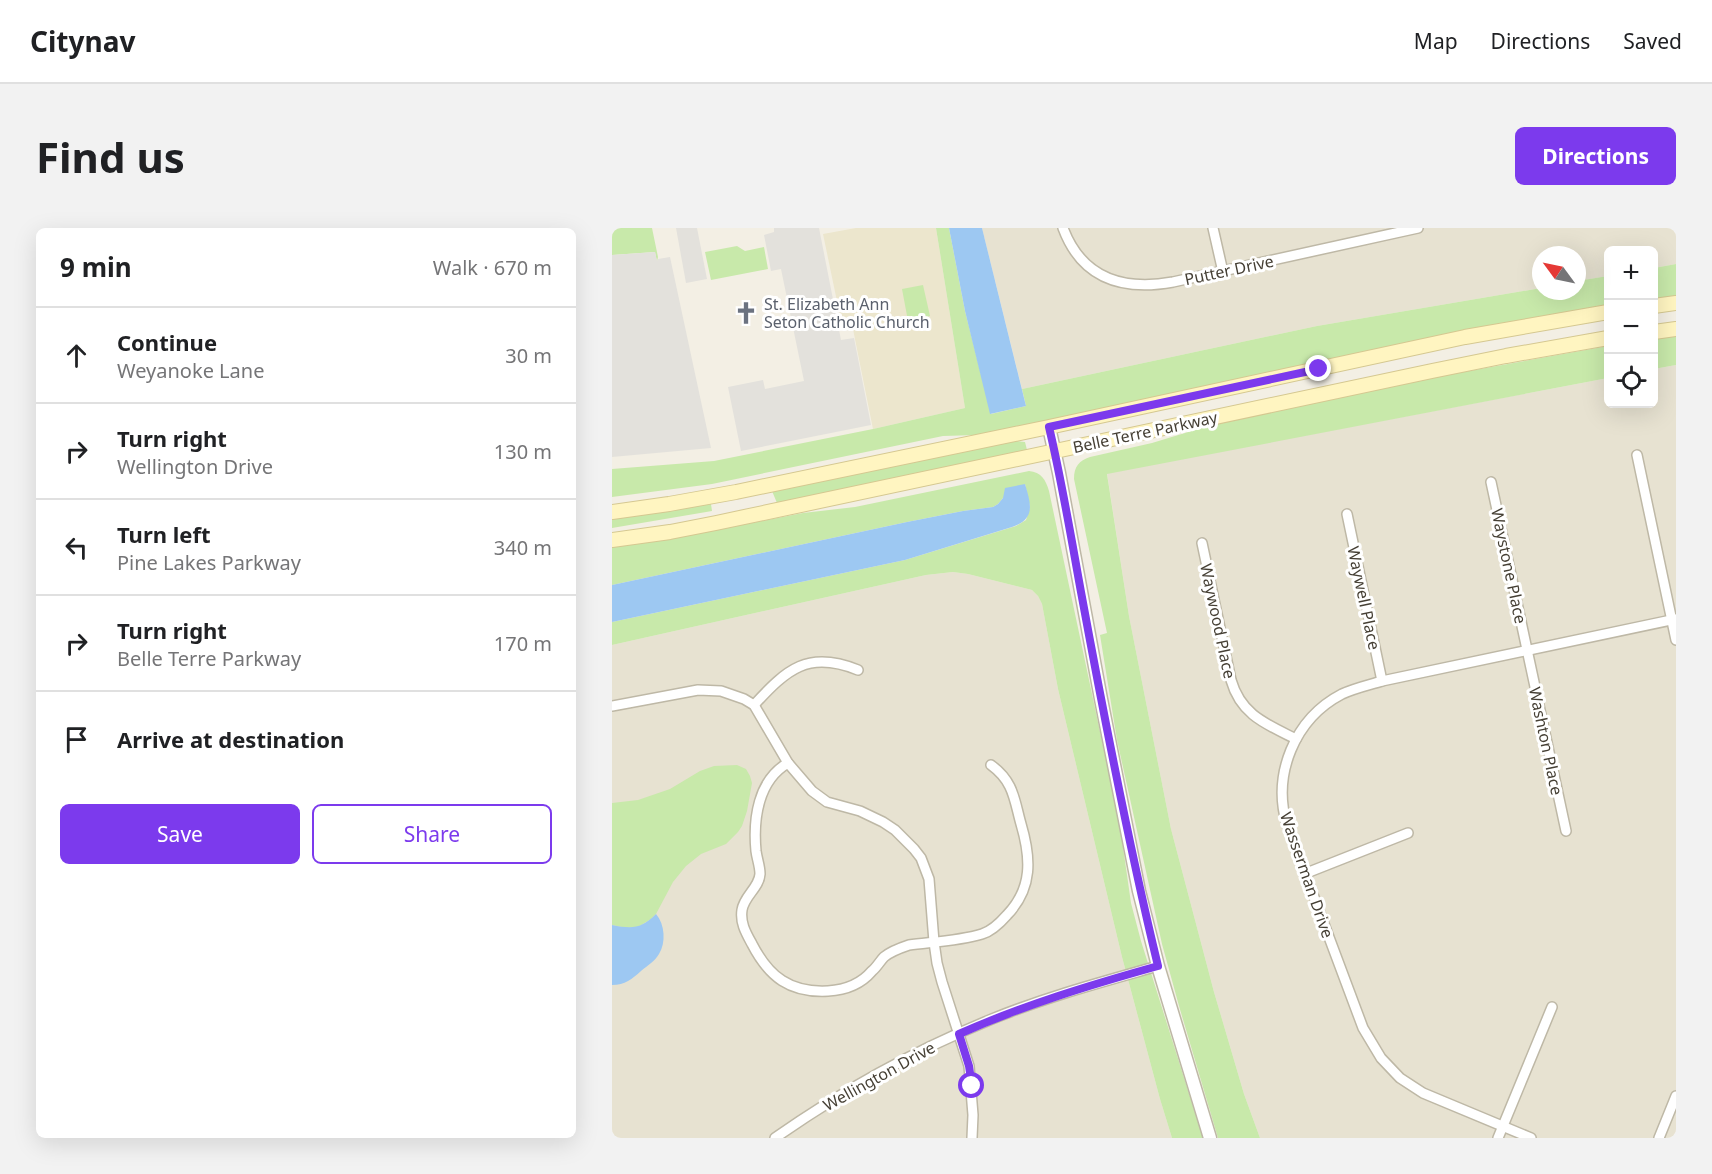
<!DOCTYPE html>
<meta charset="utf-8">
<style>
body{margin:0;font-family:"Noto Sans",sans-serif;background:#f2f2f2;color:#202124}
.controls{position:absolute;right:18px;top:18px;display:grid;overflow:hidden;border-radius:9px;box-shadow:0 6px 24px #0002}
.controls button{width:54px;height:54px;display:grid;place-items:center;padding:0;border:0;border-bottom:2px solid #e0e0e0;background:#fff;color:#202124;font:30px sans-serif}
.compass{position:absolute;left:920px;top:18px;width:54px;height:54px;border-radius:50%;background:#fff;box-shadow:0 6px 24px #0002;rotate:303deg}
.stop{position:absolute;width:18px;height:18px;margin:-14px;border:4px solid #7c3aed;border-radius:50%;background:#fff}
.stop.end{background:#7c3aed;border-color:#fff;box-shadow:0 2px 6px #0008}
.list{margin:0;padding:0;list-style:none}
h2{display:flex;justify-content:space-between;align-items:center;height:78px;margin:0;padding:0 24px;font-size:26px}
h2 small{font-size:20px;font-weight:400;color:#757577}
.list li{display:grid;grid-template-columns:39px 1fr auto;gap:18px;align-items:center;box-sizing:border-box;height:96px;padding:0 24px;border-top:2px solid #e0e0e0}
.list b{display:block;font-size:22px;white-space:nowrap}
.list p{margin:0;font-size:20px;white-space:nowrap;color:#757577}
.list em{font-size:20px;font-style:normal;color:#757577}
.actions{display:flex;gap:12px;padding:18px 24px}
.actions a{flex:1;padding:14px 0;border:2px solid #7c3aed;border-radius:9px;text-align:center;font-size:21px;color:#7c3aed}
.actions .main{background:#7c3aed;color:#fff}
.icon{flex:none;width:33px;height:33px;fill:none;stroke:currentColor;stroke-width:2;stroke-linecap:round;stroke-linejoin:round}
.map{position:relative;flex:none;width:1064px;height:910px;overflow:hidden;border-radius:9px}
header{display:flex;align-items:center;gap:36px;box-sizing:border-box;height:84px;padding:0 30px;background:#fff;border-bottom:2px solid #e0e0e0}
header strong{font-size:28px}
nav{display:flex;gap:33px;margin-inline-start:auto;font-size:21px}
.intro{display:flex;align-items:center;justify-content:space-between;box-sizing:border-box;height:144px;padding:0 36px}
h1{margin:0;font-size:42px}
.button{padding:15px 27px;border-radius:9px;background:#7c3aed;color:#fff;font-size:21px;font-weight:700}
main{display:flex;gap:36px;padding:0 36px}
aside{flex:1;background:#fff;border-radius:9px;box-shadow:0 6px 24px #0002}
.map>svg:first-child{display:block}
</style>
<header>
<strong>Citynav</strong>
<nav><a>Map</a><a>Directions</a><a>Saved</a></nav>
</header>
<div class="intro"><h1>Find us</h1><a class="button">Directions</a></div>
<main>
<aside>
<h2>9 min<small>Walk · 670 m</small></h2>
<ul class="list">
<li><svg class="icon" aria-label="ahead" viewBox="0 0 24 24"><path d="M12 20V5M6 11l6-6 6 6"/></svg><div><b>Continue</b><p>Weyanoke Lane</p></div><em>30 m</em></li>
<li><svg class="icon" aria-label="right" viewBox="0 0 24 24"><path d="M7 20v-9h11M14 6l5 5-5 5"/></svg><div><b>Turn right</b><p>Wellington Drive</p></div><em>130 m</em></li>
<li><svg class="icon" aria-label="left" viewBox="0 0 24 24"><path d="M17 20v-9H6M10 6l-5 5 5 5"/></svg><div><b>Turn left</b><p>Pine Lakes Parkway</p></div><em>340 m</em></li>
<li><svg class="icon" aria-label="right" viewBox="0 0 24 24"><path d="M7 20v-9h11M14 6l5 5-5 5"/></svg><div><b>Turn right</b><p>Belle Terre Parkway</p></div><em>170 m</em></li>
<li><svg class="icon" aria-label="arrive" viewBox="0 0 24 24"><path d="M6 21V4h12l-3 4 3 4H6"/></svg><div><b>Arrive at destination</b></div></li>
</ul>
<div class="actions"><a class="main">Save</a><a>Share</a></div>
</aside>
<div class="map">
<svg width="1064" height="910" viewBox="0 0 1064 910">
<rect width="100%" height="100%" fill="#f3efe4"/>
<!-- residential -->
<g fill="#e7e2d1">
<path d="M 370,0 L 1064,0 L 1064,36 L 1042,40 L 1042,22 L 996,22 L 996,48 L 965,53 L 965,27 L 929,27 L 929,60 L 705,98 L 410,161 Z"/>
<path d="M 1064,137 L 1064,910 L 648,910 L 632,866 L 602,764 L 559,601 L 517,388 L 495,245 L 996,150 L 996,176 L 1042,176 L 1042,141 Z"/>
<path d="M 341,344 L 356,346 L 420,362 L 426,368 L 430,376 L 446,461 L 510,729 L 548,871 L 560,910 L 0,910 L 0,417 L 314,347 Z"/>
</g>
<!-- education -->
<path fill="#ece6cd" d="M 244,0 L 324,0 L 353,180 L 261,201 L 241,101 L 231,102 L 211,6 Z"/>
<!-- green -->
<g fill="#c8e9aa">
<path d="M 0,0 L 40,0 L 46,29 L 45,34 L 43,24 L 0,27 Z"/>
<path d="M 324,0 L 337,0 L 353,83 L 379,186 L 414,178 L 410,161 L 705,98 L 929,60 L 929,63 L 965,63 L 965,53 L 996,48 L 996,78 L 750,125 L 365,207 L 331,208 L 100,256 L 0,269 L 0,241 L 102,233 L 261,201 L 353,180 Z"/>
<path d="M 125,18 L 133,23 L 152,19 L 156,41 L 99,52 L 93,24 Z"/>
<path d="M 1064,36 L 1064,69 L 1042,72 L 1042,40 Z"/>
<path d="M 311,57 L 318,88 L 296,93 L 290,61 Z"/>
<path d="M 1064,108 L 1064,137 L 1042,141 L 1042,111 Z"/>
<path d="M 996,118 L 996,150 L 495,246 L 517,388 L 559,601 L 602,764 L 632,866 L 648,910 L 606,910 L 567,778 L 550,716 L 505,512 L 488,407 L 495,405 L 462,251 C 462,238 467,233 478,229 L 540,215 L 596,198 L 829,148 Z"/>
<path d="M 404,213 L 413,214 L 415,222 L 165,275 L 160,263 Z"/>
<path d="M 417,243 C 429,244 434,252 437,263 L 508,598 L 519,675 L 529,713 L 591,910 L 560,910 L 548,871 L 510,729 L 446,461 L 430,376 L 426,368 L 420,362 L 356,346 L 341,344 L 314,347 L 0,417 L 0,394 L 293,332 L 404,298 L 414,292 L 418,279 L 413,256 L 391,270 L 386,276 L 381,279 L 351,283 L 295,294 L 0,357 L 0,319 L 62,310 L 191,285 L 243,279 Z"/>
<path d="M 99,276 L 100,283 L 0,300 L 0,289 Z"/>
<path d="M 125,537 L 134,541 L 138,548 L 140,555 L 135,583 L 130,598 L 126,604 L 114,616 L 89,626 L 74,638 L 61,654 L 44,686 L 39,691 L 26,699 L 15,700 L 0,697 L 0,575 L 26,572 L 58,561 L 88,543 L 102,538 Z"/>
</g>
<!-- parking -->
<g fill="#e3e1dc">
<path d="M 64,0 L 85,0 L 95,51 L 74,55 Z"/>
<path d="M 162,0 L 207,0 L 229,112 L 242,110 L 259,197 L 129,223 L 116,159 L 151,152 L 153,161 L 192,153 L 169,41 L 159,43 L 152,7 L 162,4 Z"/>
<path d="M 43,24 L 45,33 L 46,31 L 58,29 L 99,220 L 0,229 L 0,27 Z"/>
</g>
<!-- water -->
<g fill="#9dc8f2">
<path d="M 337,0 L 370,0 L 414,178 L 378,186 L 353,83 Z"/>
<path d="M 413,256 C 419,276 424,291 400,299 L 293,332 L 0,394 L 0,357 L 295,294 L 351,283 L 381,279 L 386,276 L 391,270 L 393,260 Z"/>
<path d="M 44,686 C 53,696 54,715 47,726 C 43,733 35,738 29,743 C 20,751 13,757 0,757 L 0,697 C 20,701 29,701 44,686 Z"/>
</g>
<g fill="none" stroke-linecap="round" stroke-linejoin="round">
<!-- minor casing -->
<g stroke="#beb8a6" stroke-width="12">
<g id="minor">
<path d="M 451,0 C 470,51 511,63 561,54 L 806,0"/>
<path d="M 601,0 L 611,44"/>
<path d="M 1025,227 L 1064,412"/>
<path d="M 879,254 L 954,603"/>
<path d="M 735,286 L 770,453"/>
<path d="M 590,315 L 619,452 C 629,487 654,496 684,511"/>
<path d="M 142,477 C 175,441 196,422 246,442"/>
<path d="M 0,478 L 86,462 L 109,463 L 132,471 L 142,477 L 176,535 L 200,563 L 215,574 L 248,583 L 271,594 L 283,602 L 302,621 L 309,630 L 317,651 L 322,714 L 325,735 L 330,754 L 357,838 L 361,887 L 360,910"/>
<path d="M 176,535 C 146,552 141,591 144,623 C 145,631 148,638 148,646 C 147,660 132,668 130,682 C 128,695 134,705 140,716 C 157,749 178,765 216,763 C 233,762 249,756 260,743 C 265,739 268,733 272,729 C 279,723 288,720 297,717 C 320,714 347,713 370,706 C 380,703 388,695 395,687 C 421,660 419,630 409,596 C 402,571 402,554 379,537"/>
<path d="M 692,646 L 796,605"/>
<path d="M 163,910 C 230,863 304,822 380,791 C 434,769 490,754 546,738"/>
<path d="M 886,910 L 940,779"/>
<path d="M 919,910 L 811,865 L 788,850 L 769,830 L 751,800 L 675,597 C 660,547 682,491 730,466 C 743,460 757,457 770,453 L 1064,391"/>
<path d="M 1047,910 L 1064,868"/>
</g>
</g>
<!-- tertiary casing -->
<g stroke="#beb8a6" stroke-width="15">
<path id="tertiary" d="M 437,199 L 447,245 L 489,471 L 527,663 L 546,738 L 598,910"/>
</g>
<!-- secondary casing -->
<g stroke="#d5c891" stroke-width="16">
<g id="secondary">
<path d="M 1042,78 L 1064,75"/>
<path d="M 1042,104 L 1064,101"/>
<path d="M 0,284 L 57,276 L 124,264 L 437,199 L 853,109 L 996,84"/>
<path d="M 0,312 L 58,304 L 104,295 L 820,143 L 894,128 L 996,110"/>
</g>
</g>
<!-- minor -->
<use href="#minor" stroke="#fff" stroke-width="9"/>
<!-- tertiary -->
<use href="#tertiary" stroke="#fff" stroke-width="12"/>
<!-- secondary -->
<use href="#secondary" stroke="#fff5c1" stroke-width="14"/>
</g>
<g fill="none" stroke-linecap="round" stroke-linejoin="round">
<!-- route -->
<path stroke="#7c3aed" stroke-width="8" d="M 360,858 L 357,838 L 347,806 C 412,777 478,757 546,738 C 516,614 492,489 469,364 C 459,309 450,254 437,199 L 707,141"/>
</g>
<!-- icons -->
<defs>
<g id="church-bare" transform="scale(1.8)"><path d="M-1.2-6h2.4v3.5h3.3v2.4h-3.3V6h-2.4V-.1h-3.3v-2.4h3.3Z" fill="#6b7280" stroke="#fff" stroke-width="2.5" paint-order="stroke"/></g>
</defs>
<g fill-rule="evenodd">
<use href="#church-bare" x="134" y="85"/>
</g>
<g text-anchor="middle" stroke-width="6" stroke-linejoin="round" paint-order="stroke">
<!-- street labels -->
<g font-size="16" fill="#453f34" stroke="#fff">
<text transform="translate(617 42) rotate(-12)" y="6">Putter Drive</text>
<text transform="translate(533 204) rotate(-12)" y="6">Belle Terre Parkway</text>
<text transform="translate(897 338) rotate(78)" y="6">Waystone Place</text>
<text transform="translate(752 370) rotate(78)" y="6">Waywell Place</text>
<text transform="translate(606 393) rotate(78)" y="6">Waywood Place</text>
<text transform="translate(934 513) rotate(78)" y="6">Washton Place</text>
<text transform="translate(695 647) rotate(71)" y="6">Wasserman Drive</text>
<text transform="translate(267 848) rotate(-29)" y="6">Wellington Drive</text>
</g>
<!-- worship labels -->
<g font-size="16" fill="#5b616d" stroke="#fff" text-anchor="start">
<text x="152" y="82">St. Elizabeth Ann<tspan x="152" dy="18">Seton Catholic Church</tspan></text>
</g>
</g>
</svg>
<div class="controls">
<button>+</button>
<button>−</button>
<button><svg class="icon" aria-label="locate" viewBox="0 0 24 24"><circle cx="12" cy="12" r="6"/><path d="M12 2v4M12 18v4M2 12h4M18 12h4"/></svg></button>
</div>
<svg class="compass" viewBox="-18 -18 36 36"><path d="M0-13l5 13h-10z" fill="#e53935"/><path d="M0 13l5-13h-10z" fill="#757577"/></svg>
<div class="stop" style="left:360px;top:858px"></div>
<div class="stop end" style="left:707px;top:141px"></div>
</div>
</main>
